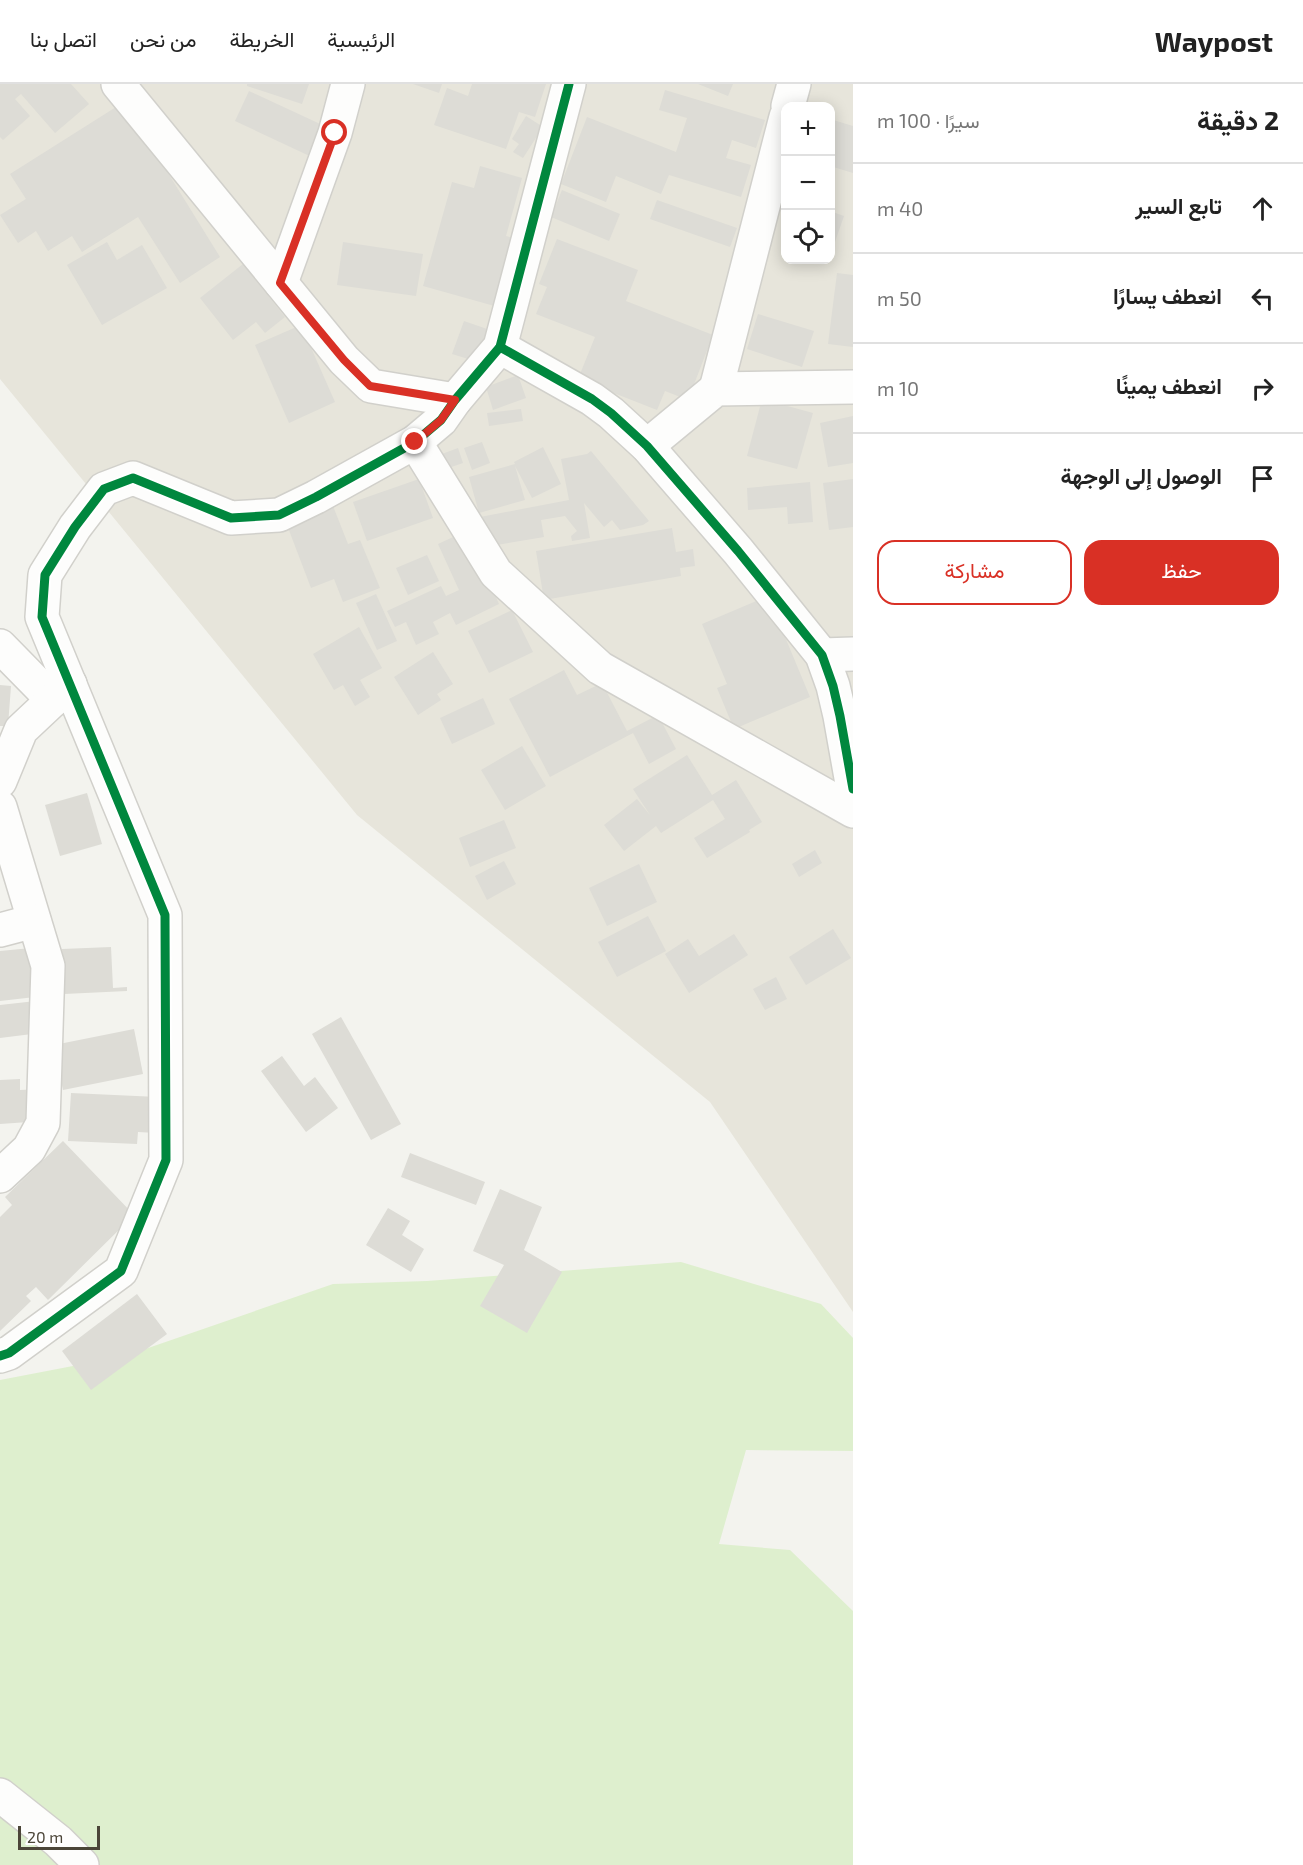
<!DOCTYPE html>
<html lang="ar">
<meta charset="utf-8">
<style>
body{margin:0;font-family:"Exo 2",Vazirmatn,sans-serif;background:#f2f2f2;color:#222;direction:rtl}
.controls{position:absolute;right:18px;top:18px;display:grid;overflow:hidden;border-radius:12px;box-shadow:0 3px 15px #0003}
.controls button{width:54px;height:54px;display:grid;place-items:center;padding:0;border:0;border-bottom:2px solid #e0e0e0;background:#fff;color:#222;font:30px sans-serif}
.scale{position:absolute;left:18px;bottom:15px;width:82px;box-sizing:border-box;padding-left:6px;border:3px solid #4b4538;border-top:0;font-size:16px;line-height:21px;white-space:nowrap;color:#4b4538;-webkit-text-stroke:4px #fff;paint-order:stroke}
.stop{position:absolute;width:18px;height:18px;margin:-14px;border:4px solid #d93025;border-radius:50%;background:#fff}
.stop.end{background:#d93025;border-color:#fff;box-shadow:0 2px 6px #0008}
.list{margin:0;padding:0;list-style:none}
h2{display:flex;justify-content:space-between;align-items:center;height:78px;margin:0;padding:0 24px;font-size:26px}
h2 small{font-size:20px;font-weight:400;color:#767676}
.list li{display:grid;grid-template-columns:39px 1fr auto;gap:18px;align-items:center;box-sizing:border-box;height:90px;padding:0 24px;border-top:2px solid #e0e0e0}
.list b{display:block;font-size:22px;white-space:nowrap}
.list em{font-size:20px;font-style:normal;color:#767676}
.actions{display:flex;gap:12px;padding:18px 24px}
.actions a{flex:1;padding:14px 0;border:2px solid #d93025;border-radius:18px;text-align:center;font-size:21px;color:#d93025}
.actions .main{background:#d93025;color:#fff}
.icon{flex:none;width:33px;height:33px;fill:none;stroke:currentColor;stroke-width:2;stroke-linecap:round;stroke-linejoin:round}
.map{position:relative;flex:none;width:853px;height:1781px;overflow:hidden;direction:ltr}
header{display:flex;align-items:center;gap:36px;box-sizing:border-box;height:84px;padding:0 30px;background:#fff;border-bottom:2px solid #e0e0e0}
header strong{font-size:28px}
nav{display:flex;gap:33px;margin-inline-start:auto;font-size:21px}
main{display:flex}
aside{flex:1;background:#fff}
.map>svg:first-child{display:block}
</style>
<header>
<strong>Waypost</strong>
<nav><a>الرئيسية</a><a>الخريطة</a><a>من نحن</a><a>اتصل بنا</a></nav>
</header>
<main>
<aside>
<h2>2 دقيقة<small>سيرًا · 100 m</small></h2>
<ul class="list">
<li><svg class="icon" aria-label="ahead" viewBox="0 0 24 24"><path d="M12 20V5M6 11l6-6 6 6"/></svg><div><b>تابع السير</b></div><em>40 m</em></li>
<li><svg class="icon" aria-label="left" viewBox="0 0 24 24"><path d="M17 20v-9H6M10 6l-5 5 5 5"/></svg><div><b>انعطف يسارًا</b></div><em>50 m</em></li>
<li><svg class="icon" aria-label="right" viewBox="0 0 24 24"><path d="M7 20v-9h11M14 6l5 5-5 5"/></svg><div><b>انعطف يمينًا</b></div><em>10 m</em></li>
<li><svg class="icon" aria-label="arrive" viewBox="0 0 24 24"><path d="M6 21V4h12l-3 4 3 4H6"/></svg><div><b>الوصول إلى الوجهة</b></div></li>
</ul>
<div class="actions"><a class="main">حفظ</a><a>مشاركة</a></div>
</aside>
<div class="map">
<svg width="853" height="1781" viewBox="0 0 853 1781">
<rect width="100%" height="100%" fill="#f3f3ee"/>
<!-- residential -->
<path fill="#e7e5db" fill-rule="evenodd" d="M 0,0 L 853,0 L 853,1228 L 710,1018 L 357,731 L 0,295 ZM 786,22 L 830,22 L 830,176 L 786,176 Z"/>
<!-- green -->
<path fill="#deefce" d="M 681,1178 L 821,1220 L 853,1254 L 853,1367 L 746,1366 L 719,1460 L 790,1466 L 853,1527 L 853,1781 L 0,1781 L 0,1296 L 125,1272 L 333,1200 L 427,1197 Z"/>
<!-- building -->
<g fill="#dddcd6">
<path d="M 0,0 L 71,0 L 89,20 L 55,49 L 21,10 L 15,15 L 30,32 L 3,56 L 0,53 Z"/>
<path d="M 247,0 L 309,0 L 302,20 L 247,2 Z"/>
<path d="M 413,0 L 442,0 L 439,9 Z"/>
<path d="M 472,0 L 546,0 L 535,33 L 519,28 L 506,65 L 434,41 L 447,4 L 468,12 Z"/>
<path d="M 698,0 L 733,0 L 728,12 Z"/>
<path d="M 665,6 L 765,36 L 756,64 L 732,56 L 726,74 L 751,81 L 741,113 L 669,91 L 661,110 L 616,92 L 606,118 L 561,100 L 587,33 L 676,68 L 687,34 L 659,26 Z"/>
<path d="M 249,7 L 331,45 L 316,75 L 235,37 Z"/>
<path d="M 124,18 L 220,173 L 180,199 L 138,133 L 82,168 L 72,152 L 48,167 L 36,147 L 18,159 L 0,131 L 26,115 L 10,90 Z"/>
<path d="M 526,32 L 543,43 L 523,74 L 513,68 L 519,60 L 512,55 Z"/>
<path d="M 830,35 L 853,42 L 853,89 L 830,82 Z"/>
<path d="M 480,82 L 522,94 L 506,152 L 517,155 L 498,223 L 423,202 L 452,98 L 474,104 Z"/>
<path d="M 562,106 L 620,130 L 609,157 L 551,133 Z"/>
<path d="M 657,116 L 737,144 L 730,163 L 650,135 Z"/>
<path d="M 830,127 L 844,132 L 835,158 L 830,156 Z"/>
<path d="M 557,155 L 638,186 L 626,217 L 713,251 L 688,316 L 665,307 L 657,326 L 578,295 L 595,253 L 536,230 L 547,203 L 539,200 Z"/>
<path d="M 107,158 L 117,176 L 142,161 L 167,204 L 102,241 L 67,181 Z"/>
<path d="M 343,158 L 423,170 L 416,212 L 337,201 Z"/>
<path d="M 243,180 L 285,233 L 265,249 L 256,238 L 233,256 L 200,214 Z"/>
<path d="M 837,189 L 853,191 L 853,263 L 828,260 Z"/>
<path d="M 758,230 L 814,247 L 802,283 L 747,265 Z"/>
<path d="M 464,237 L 490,246 L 478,278 L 452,270 Z"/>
<path d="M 301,241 L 335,318 L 289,339 L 255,261 Z"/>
<path d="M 518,291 L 526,314 L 493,326 L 486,303 Z"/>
<path d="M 762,315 L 813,329 L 797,385 L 747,372 Z"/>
<path d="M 521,325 L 523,337 L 489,342 L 487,329 Z"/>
<path d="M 853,332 L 853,379 L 828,383 L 820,339 Z"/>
<path d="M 482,358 L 490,379 L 472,386 L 464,364 Z"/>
<path d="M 543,363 L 561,400 L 532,414 L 515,382 L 525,416 L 479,429 L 469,393 L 515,380 L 514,378 Z"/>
<path d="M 458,364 L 463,379 L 440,387 L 434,373 Z"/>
<path d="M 591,367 L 649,437 L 643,441 L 620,446 L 612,436 L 604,443 L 584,419 L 590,454 L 572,457 L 571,452 L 577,447 L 565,432 L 541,436 L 544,453 L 491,462 L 480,433 L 569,416 L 561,375 L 587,370 Z"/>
<path d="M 419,395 L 433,434 L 367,457 L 353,418 Z"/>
<path d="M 853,395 L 853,443 L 829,446 L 823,399 Z"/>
<path d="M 810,398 L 813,438 L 788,440 L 787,423 L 748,426 L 747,404 Z"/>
<path d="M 333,422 L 348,460 L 360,456 L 380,504 L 343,518 L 334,495 L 311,504 L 287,441 Z"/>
<path d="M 672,444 L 676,468 L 693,465 L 695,482 L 680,484 L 681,492 L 544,516 L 536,467 Z"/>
<path d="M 466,447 L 499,520 L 456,541 L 450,529 L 433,538 L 439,550 L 416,561 L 406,538 L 395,543 L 387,527 L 441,502 L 446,512 L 459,506 L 438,460 Z"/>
<path d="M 427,471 L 439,497 L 408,511 L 396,484 Z"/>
<path d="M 376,510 L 397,557 L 377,566 L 356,519 Z"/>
<path d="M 768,512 L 810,613 L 734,645 L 717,604 L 727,600 L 702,540 Z"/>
<path d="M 512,526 L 533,568 L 489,589 L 468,547 Z"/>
<path d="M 359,543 L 382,584 L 360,596 L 370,613 L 355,622 L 343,601 L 334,606 L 313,570 Z"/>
<path d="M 433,568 L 453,600 L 437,610 L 441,616 L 418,631 L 394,593 Z"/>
<path d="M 564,586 L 577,611 L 602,599 L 627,647 L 658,631 L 676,665 L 649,680 L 633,649 L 550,693 L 509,615 Z"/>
<path d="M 0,601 L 11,602 L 8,642 L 0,642 Z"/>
<path d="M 483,614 L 495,640 L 452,660 L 440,634 Z"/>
<path d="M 522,662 L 546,702 L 505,726 L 481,686 Z"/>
<path d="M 687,671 L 712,711 L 736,696 L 762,738 L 749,746 L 750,748 L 707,774 L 694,754 L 725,735 L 713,716 L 661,749 L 656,742 L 624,767 L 604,741 L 637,715 L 650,731 L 633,705 Z"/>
<path d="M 87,709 L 102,760 L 60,772 L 45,721 Z"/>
<path d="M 504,736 L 516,764 L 470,783 L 459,754 Z"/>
<path d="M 815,766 L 822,779 L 799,793 L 792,780 Z"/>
<path d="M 504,777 L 516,800 L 487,816 L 475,792 Z"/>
<path d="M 639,780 L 657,818 L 607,842 L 589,804 Z"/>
<path d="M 648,832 L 666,867 L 617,893 L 598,858 Z"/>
<path d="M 833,845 L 851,874 L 806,901 L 789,873 Z"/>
<path d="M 734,850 L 748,871 L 689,909 L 665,870 L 688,855 L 699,872 Z"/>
<path d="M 111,863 L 113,904 L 127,903 L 127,907 L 64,910 L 62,865 Z"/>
<path d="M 31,864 L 35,913 L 0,917 L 0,867 Z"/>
<path d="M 776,893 L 787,915 L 765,926 L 753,905 Z"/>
<path d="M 36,917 L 40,949 L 0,954 L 0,921 Z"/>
<path d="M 341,933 L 401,1040 L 371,1056 L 312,950 Z"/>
<path d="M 134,945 L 143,990 L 63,1006 L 54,961 Z"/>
<path d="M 282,972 L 304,1002 L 315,993 L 338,1024 L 306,1048 L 261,987 Z"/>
<path d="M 20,995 L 20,1006 L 41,1005 L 43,1037 L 0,1040 L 0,996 Z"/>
<path d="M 71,1009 L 158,1013 L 156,1049 L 138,1048 L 137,1060 L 68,1057 Z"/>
<path d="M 63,1057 L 134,1131 L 48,1216 L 36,1203 L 26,1212 L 31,1217 L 0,1247 L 0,1133 L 12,1121 L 5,1113 Z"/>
<path d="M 410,1069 L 485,1098 L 476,1121 L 401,1093 Z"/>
<path d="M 500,1105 L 542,1123 L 524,1166 L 562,1188 L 527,1249 L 480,1222 L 504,1181 L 473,1167 Z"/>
<path d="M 388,1124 L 410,1137 L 402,1151 L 424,1165 L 411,1188 L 366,1161 Z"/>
<path d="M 137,1210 L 167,1250 L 91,1306 L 62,1267 Z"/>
</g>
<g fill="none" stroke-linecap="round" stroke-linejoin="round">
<!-- minor casing -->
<g stroke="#d1d0cb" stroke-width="36">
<g id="minor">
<path d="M 118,0 L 344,276 L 371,302 L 455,316"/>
<path d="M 788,22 L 794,0"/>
<path d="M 281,199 L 335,49 L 348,0"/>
<path d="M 500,263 L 592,315 L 611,329 L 647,362 L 738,467 L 822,571 L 833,602 L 840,632 L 853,705"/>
<path d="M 716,305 L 786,33"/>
<path d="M 415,358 L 496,489 L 600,584 L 853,727"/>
<path d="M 647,362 L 716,305 L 853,303"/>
<path d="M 0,562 L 53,616"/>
<path d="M 822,571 L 853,570"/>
<path d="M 0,697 L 21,646 L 70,600"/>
<path d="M 0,723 L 48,882 L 43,1039 L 29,1065 L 0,1092"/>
<path d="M 0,846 L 34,837"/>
<path d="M 0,1272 L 9,1269 L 121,1187 L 166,1076 L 165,831 L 42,533 L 45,491 L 75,443 L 104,405 L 133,394 L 231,434 L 279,431 L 316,413 L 415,358 L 441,336 L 455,316 L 500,263 L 569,0"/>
<path d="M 0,1711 L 58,1757 L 82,1781"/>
</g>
</g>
<!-- minor -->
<use href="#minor" stroke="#fdfdfc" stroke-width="33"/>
<!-- cycleway casing -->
<g stroke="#fff" stroke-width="13">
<g id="cycleway">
<path d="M 500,263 L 592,315 L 611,329 L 647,362 L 738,467 L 822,571 L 833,602 L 840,632 L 853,705"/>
<path d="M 0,1272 L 9,1269 L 121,1187 L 166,1076 L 165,831 L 42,533 L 45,491 L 75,443 L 104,405 L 133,394 L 231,434 L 279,431 L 316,413 L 415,358 L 441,336 L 455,316 L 500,263 L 569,0"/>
</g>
</g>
<!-- cycleway -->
<use href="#cycleway" stroke="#00873e" stroke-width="9"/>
</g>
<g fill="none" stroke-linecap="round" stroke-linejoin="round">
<!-- route -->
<path stroke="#d93025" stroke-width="8" d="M 335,49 L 280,199 L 344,276 L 370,302 L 455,316 L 441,336 L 415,358"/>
</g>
</svg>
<div class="controls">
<button>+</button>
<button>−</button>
<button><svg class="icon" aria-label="locate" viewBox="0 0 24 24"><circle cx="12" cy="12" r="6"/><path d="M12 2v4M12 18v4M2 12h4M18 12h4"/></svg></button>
</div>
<div class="scale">20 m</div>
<div class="stop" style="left:335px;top:49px"></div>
<div class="stop end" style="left:415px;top:358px"></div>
</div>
</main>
